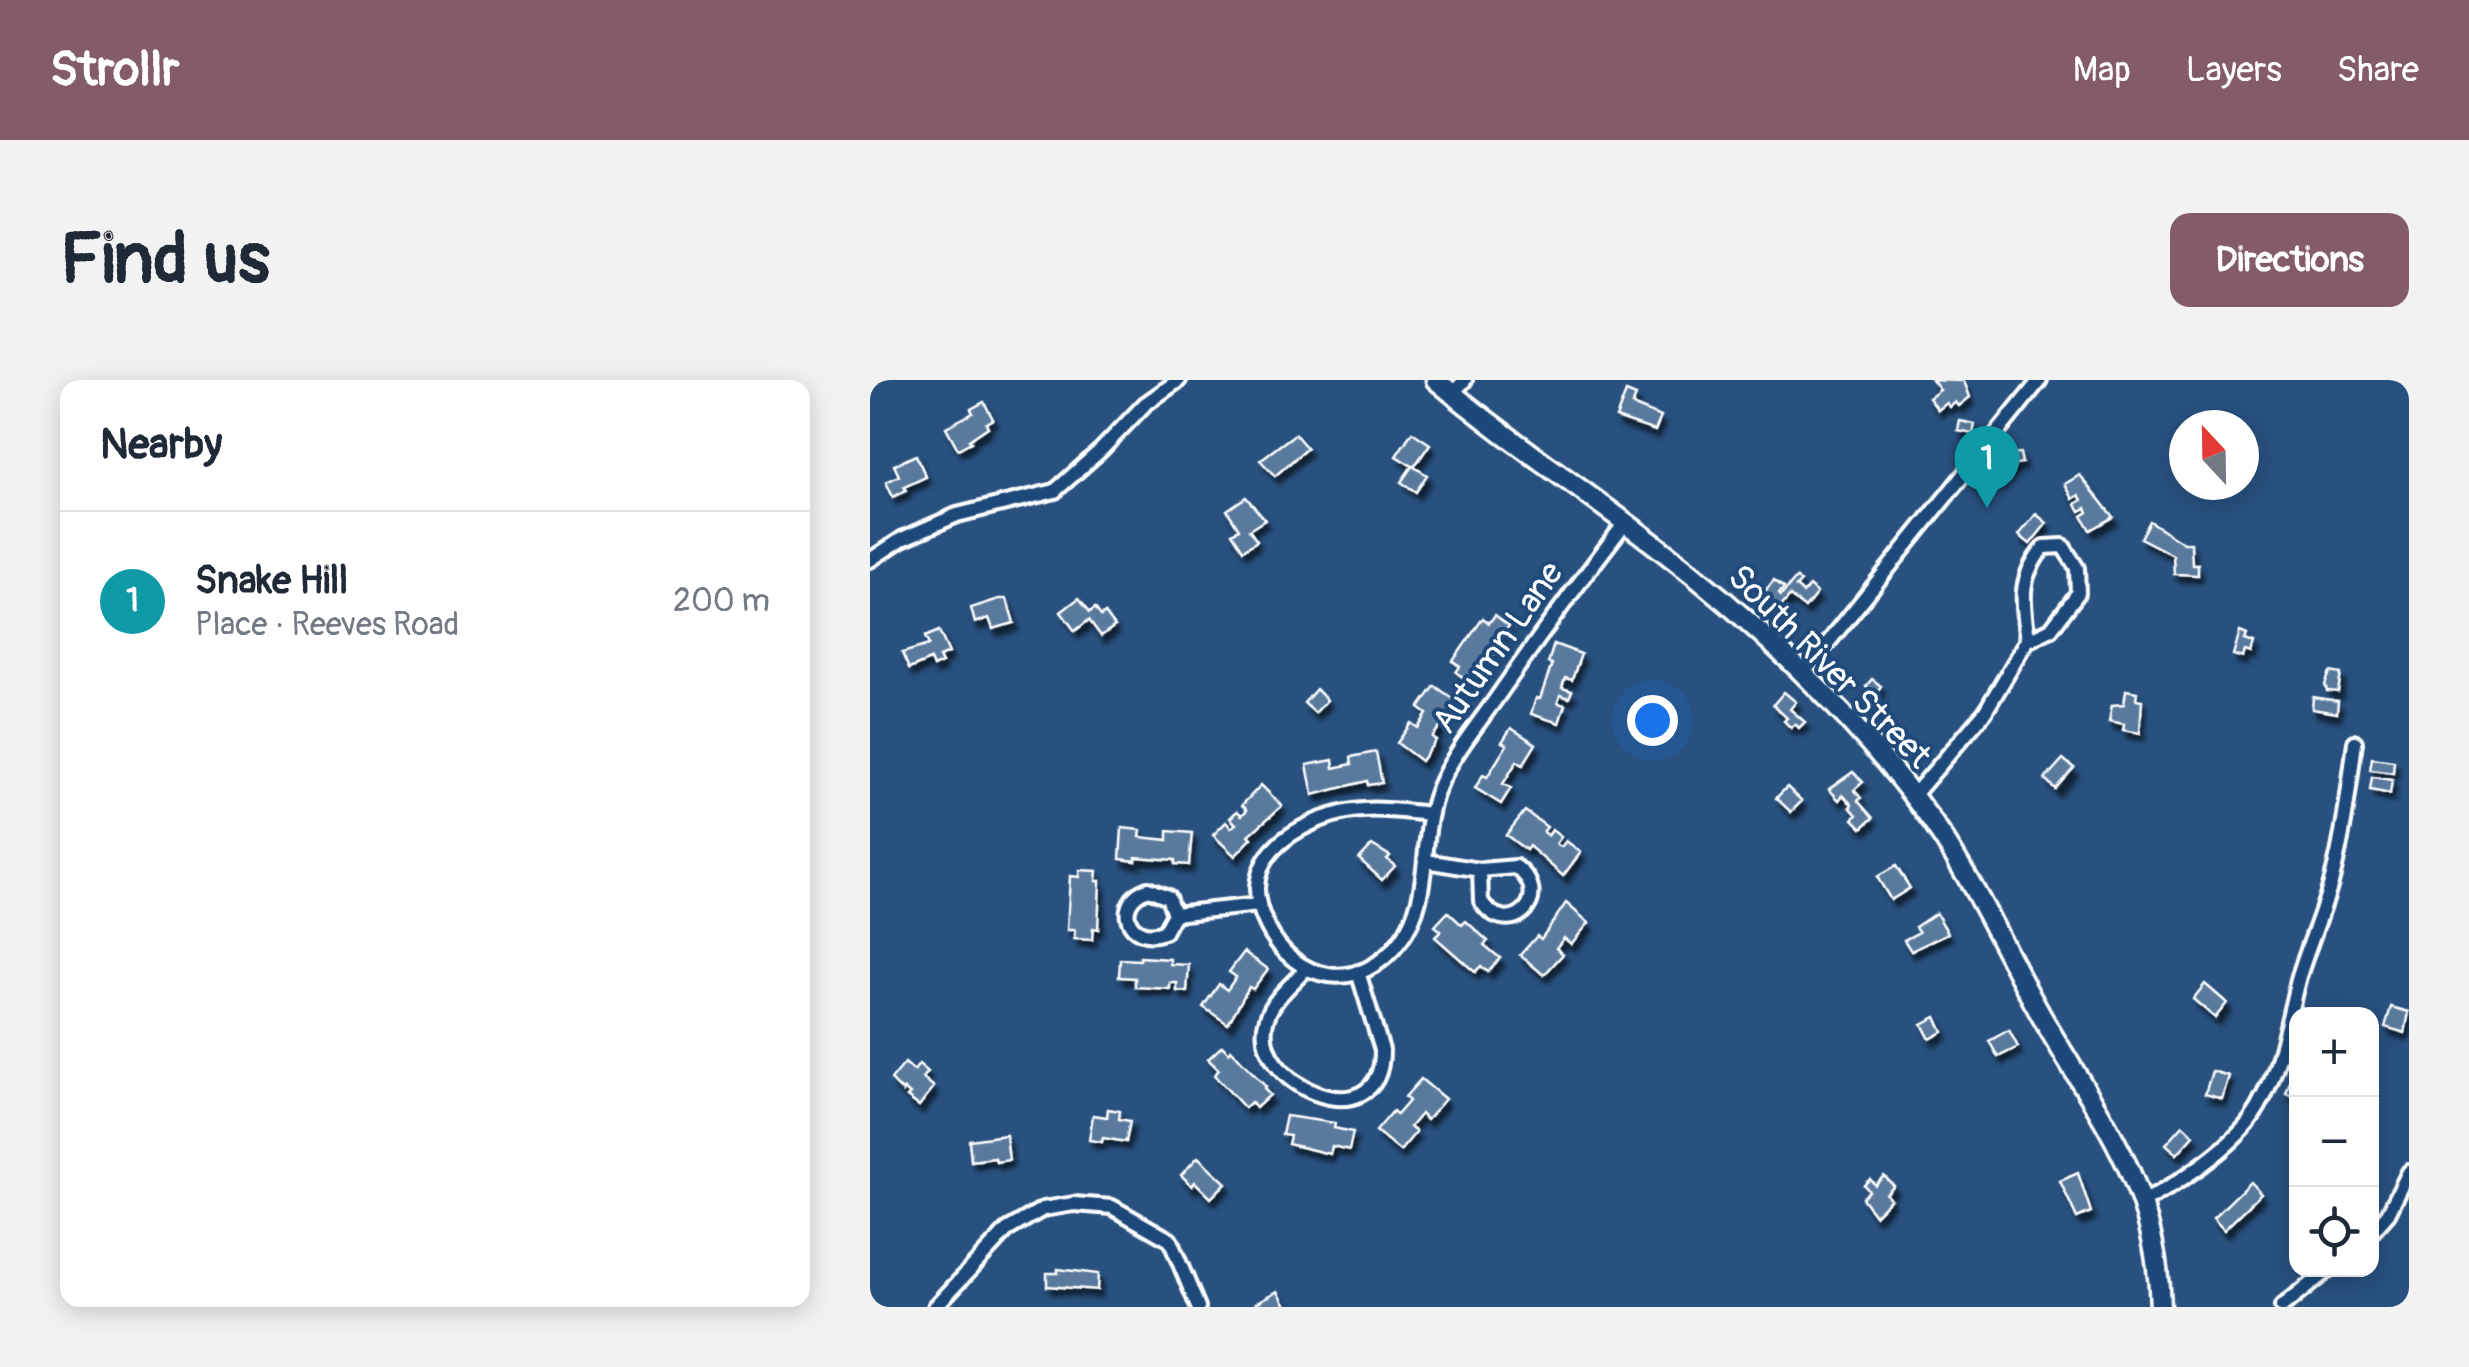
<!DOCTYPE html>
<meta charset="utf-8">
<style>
body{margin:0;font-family:Pangolin,sans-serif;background:#f2f2f3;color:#1f2937}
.controls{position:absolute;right:30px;bottom:30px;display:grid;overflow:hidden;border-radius:20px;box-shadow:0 5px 25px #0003}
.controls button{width:90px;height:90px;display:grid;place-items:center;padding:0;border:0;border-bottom:2px solid #e0e1e3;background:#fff;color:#1f2937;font:50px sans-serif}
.compass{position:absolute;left:1299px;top:30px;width:90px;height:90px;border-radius:50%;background:#fff;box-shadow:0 5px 25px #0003;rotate:338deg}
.you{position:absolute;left:782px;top:340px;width:35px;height:35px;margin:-25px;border:8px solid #fff;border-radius:50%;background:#1a73e8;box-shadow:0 0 0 15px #1a73e833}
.badge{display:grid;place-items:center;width:65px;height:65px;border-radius:50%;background:#845c67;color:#fff;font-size:32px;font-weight:700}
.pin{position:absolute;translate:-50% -82px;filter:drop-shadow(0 2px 5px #0008)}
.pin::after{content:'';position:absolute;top:52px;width:35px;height:30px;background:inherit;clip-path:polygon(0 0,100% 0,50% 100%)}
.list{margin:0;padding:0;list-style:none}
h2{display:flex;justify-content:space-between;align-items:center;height:130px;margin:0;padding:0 40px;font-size:42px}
h2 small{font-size:32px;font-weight:400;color:#747a83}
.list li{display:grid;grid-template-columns:65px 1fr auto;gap:30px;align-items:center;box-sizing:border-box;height:180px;padding:0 40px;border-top:2px solid #e0e1e3}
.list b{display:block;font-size:38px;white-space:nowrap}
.list p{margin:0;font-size:32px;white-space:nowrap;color:#747a83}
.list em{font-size:32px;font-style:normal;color:#747a83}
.icon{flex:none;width:55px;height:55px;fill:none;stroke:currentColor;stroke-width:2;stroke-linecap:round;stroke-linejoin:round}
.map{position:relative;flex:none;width:1539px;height:927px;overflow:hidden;border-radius:20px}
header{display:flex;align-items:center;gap:60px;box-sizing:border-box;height:140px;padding:0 50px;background:#845c67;color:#fff}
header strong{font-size:48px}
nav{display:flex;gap:55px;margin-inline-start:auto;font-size:35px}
.intro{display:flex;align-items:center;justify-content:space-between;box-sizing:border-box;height:240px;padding:0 60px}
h1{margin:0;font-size:70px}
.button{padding:25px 45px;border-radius:20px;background:#845c67;color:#fff;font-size:35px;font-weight:700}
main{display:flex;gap:60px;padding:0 60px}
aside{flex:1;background:#fff;border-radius:20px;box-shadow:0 5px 25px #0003}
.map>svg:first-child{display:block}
</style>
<header>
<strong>Strollr</strong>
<nav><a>Map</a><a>Layers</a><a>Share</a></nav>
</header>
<div class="intro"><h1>Find us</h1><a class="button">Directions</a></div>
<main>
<aside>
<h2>Nearby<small></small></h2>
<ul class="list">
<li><span class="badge" style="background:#0f9aa8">1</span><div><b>Snake Hill</b><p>Place · Reeves Road</p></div><em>200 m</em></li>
</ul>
</aside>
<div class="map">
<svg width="1539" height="927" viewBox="0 0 1539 927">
<defs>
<filter id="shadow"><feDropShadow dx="4" dy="7" stdDeviation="2.5" flood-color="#0009"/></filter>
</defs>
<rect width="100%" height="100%" fill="#28517f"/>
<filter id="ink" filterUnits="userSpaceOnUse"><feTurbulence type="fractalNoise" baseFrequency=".01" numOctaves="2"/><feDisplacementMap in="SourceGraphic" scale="20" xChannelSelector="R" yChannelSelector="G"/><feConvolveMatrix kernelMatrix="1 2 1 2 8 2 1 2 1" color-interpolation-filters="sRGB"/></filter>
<g filter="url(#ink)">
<!-- building -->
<g fill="#5a7a9d" stroke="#fff" stroke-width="2.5" filter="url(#shadow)">
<path d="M 1062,0 L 1094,1 L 1100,17 L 1089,26 L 1086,22 L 1080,27 L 1077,23 L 1068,30 L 1059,18 L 1070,10 Z"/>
<path d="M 756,12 L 766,16 L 762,25 L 791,37 L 785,51 L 746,38 Z"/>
<path d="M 114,22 L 123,39 L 116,43 L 118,47 L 99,60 L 101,62 L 88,69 L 76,47 L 103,33 L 101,29 Z"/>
<path d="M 1090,41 L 1105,44 L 1103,54 L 1088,51 Z"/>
<path d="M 542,52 L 560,64 L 544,87 L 557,95 L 546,112 L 531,102 L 542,86 L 526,76 Z"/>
<path d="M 425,54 L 437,68 L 405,96 L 390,80 Z"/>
<path d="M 1150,73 L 1152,83 L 1140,85 L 1143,87 L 1128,103 L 1120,98 L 1111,108 L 1104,103 L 1127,74 Z"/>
<path d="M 46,75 L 56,97 L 34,107 L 36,111 L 23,117 L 16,102 L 29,96 L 24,85 Z"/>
<path d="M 1210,95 L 1243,137 L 1220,150 L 1212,136 L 1218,132 L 1216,128 L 1210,131 L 1206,124 L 1212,120 L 1209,115 L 1203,119 L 1195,104 Z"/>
<path d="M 376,117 L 395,140 L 379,150 L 387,161 L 373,170 L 362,153 L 369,149 L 357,130 Z"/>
<path d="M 1166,134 L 1177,143 L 1160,164 L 1149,155 Z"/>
<path d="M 1279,141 L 1314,163 L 1321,163 L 1322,184 L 1328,184 L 1328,195 L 1304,194 L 1303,175 L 1270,158 Z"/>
<path d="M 926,198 L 931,202 L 926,207 L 933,213 L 939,206 L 947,213 L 935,228 L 920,216 L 910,228 L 891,216 L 904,200 L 914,208 L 909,214 L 911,216 Z"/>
<path d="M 209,218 L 220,232 L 225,228 L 231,236 L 235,233 L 245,246 L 231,256 L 219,240 L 205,251 L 191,232 Z"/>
<path d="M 129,219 L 137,219 L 144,243 L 123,249 L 119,238 L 105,243 L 101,228 Z"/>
<path d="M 625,235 L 639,246 L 627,261 L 633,265 L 600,303 L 586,292 L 590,287 L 583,281 L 613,238 L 619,243 Z"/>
<path d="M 69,251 L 79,273 L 69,277 L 72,283 L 63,287 L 60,280 L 39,289 L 32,273 L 59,265 L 55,257 Z"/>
<path d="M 1370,252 L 1377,255 L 1375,260 L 1384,263 L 1381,273 L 1375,271 L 1373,278 L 1363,275 Z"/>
<path d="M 684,264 L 711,274 L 702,300 L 695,298 L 692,308 L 702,311 L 699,318 L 690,315 L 688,323 L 695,325 L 689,343 L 661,334 L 666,318 L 670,319 L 682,284 L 678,283 Z"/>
<path d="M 1460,292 L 1471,294 L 1468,312 L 1457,311 L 1455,305 Z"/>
<path d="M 1002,299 L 1011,306 L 1006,313 L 996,306 Z"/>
<path d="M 565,306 L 589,323 L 562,357 L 566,360 L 551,381 L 527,363 L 541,343 L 548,348 L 557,334 L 549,328 Z"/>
<path d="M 446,309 L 457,320 L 445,333 L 434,323 Z"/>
<path d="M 1256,310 L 1267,312 L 1266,319 L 1272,320 L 1270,353 L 1253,350 L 1254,344 L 1239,341 L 1242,325 L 1254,324 Z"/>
<path d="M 914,312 L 926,322 L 920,329 L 935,342 L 929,348 L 925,344 L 921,348 L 914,341 L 917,338 L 903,325 Z"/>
<path d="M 1443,317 L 1468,321 L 1467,333 L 1442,329 Z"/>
<path d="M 641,348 L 666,364 L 653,385 L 647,381 L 633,404 L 641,408 L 631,424 L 605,408 L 613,395 L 617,397 L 637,365 L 632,362 Z"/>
<path d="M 506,372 L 512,403 L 498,405 L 497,401 L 443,415 L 437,385 L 463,380 L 464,388 L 482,384 L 481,377 Z"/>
<path d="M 1502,378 L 1524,381 L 1523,393 L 1500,390 Z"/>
<path d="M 1193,379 L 1204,388 L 1185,409 L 1175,399 Z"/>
<path d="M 983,392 L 993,402 L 984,410 L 991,418 L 988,421 L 1003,438 L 992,448 L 983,439 L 987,435 L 980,427 L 982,425 L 973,415 L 969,420 L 959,409 Z"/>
<path d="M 1502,397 L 1522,400 L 1520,414 L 1500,410 Z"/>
<path d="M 391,405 L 412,426 L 379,455 L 382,458 L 365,476 L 343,455 L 356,442 L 361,448 L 366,444 L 360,438 L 367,431 L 372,435 L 377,430 L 372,425 Z"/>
<path d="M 917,407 L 932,421 L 921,432 L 906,418 Z"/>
<path d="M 655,431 L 677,447 L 673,452 L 678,456 L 682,450 L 691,457 L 686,464 L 691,467 L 696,461 L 711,472 L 693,496 L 659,466 L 656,470 L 636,455 Z"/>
<path d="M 252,448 L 271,450 L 270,457 L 298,460 L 298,451 L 322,453 L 319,485 L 305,484 L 305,480 L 266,477 L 266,481 L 250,479 Z"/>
<path d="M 502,465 L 520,476 L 517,479 L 525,486 L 512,500 L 489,479 Z"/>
<path d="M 1026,486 L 1040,508 L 1021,520 L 1007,497 Z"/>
<path d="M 209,490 L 227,491 L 226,501 L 230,501 L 228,549 L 223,548 L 222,560 L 204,559 L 205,550 L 197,550 L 200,496 L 209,497 Z"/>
<path d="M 696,523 L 719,543 L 701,564 L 694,558 L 686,568 L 693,574 L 674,595 L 650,575 L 667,556 L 671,559 Z"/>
<path d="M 578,532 L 592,545 L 596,541 L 618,561 L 614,565 L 630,578 L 618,592 L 611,586 L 605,592 L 565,557 L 571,551 L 565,546 Z"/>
<path d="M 1066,533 L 1078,553 L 1041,571 L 1034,560 L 1049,552 L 1045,547 Z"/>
<path d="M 374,572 L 398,589 L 383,609 L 379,607 L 358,644 L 333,627 L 349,604 L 357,610 L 366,597 L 359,592 Z"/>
<path d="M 270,577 L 300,579 L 300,584 L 319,585 L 317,612 L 307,611 L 307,603 L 300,603 L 300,609 L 265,607 L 265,598 L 249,597 L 250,579 L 270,580 Z"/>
<path d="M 1335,604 L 1357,623 L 1345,638 L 1323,619 Z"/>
<path d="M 1521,627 L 1539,632 L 1535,653 L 1515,647 Z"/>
<path d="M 1066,637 L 1073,652 L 1060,659 L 1052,644 Z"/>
<path d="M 1139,650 L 1148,667 L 1128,677 L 1119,661 Z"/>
<path d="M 352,666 L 359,673 L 361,670 L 396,707 L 394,709 L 400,715 L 386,728 L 381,722 L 375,728 L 344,695 L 349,690 L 338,679 Z"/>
<path d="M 35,683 L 44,691 L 49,684 L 58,692 L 53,698 L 64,707 L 49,726 L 37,717 L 40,714 L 34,709 L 33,712 L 21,700 Z"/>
<path d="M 1426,684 L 1426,718 L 1416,714 Z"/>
<path d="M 1342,691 L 1359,696 L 1352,719 L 1335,714 Z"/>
<path d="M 551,699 L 575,719 L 557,740 L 551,734 L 540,747 L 546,752 L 530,771 L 506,751 L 523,731 L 527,735 L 539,721 L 535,717 Z"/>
<path d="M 238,729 L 250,731 L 249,739 L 260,741 L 256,762 L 233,758 L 232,762 L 219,760 L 223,735 L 237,737 Z"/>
<path d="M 416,736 L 465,743 L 464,748 L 483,752 L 479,770 L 462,766 L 460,774 L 418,764 L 420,756 L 412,755 Z"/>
<path d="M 1313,745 L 1324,755 L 1307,774 L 1296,764 Z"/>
<path d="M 136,755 L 139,780 L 126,782 L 125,778 L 101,781 L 99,760 Z"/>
<path d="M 328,777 L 356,803 L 341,818 L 325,802 L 322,806 L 311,795 Z"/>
<path d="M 1208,793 L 1221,832 L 1207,838 L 1190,801 Z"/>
<path d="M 1014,796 L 1024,806 L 1016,814 L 1021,819 L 1005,835 L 992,818 L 999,811 L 994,805 L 1000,799 L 1005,805 Z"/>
<path d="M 1380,802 L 1391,814 L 1354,850 L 1343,838 Z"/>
<path d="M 188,889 L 228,894 L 227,910 L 177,906 L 177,893 L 188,893 Z"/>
<path d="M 408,911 L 417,927 L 388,927 L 386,923 Z"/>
</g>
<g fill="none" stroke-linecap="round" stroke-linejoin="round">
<!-- street casing -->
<g stroke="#fff" stroke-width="20">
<g id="street">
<path d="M 582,14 L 595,0"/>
<path d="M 0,180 L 32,159 L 87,135 L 185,111 L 231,70 L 275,24 L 309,0"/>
<path d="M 932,295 L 1170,0"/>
<path d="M 1043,416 L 1115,332 L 1157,261 L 1181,249 L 1208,213 L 1207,188 L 1193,166 L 1174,167 C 1147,199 1153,221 1158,260"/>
<path d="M 561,434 C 538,432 515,428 493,430 C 456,432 399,456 389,495 C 384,512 389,530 397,546 C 425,603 490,615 530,561 C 564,516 548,459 568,409 C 581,377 605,348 625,320 C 667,259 710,201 755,143"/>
<path d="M 556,481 L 610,490 L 611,521 C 637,562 687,518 646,487 L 610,490"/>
<path d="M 304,534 L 294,552 C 256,565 243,521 278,509 L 298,517 L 304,534 L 389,525"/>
<path d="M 435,590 C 422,604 403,619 397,638 C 375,704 513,763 512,670 L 488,592"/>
<path d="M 1273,822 C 1306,805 1361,768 1382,738 C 1409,700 1416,645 1428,600 C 1438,566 1453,533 1462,499 C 1474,454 1479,408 1485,362"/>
<path d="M 1502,852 L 1518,834 L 1539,792"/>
<path d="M 65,927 L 137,850 L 173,829 L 204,824 L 242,827 L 300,860 L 328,927"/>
<path d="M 1412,927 L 1459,889"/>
</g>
</g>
<!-- secondary casing -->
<g stroke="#fff" stroke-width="25">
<path id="secondary" d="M 566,0 C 637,60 716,111 789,168 C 879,236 985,337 1052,428 C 1103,495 1134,572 1176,644 C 1233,742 1287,807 1290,927"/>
</g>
<!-- street -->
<use href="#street" stroke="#1f4a7a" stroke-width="12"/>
<!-- secondary -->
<use href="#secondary" stroke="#1f4a7a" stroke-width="18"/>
</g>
</g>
<g text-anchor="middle" stroke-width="8" stroke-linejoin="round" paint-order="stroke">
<!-- street labels -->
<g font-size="35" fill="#fff" stroke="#1f4a7a">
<text transform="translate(627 267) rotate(-55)" y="12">Autumn Lane</text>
<text transform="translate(960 286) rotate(45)" y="12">South River Street</text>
</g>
</g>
</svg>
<div class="controls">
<button>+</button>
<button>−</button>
<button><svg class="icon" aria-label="locate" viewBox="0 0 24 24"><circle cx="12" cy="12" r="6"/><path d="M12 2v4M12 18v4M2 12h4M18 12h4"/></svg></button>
</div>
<svg class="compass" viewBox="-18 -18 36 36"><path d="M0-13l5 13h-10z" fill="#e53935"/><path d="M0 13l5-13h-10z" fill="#747a83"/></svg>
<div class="you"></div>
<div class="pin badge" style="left:1117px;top:128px;background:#0f9aa8">1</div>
</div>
</main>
